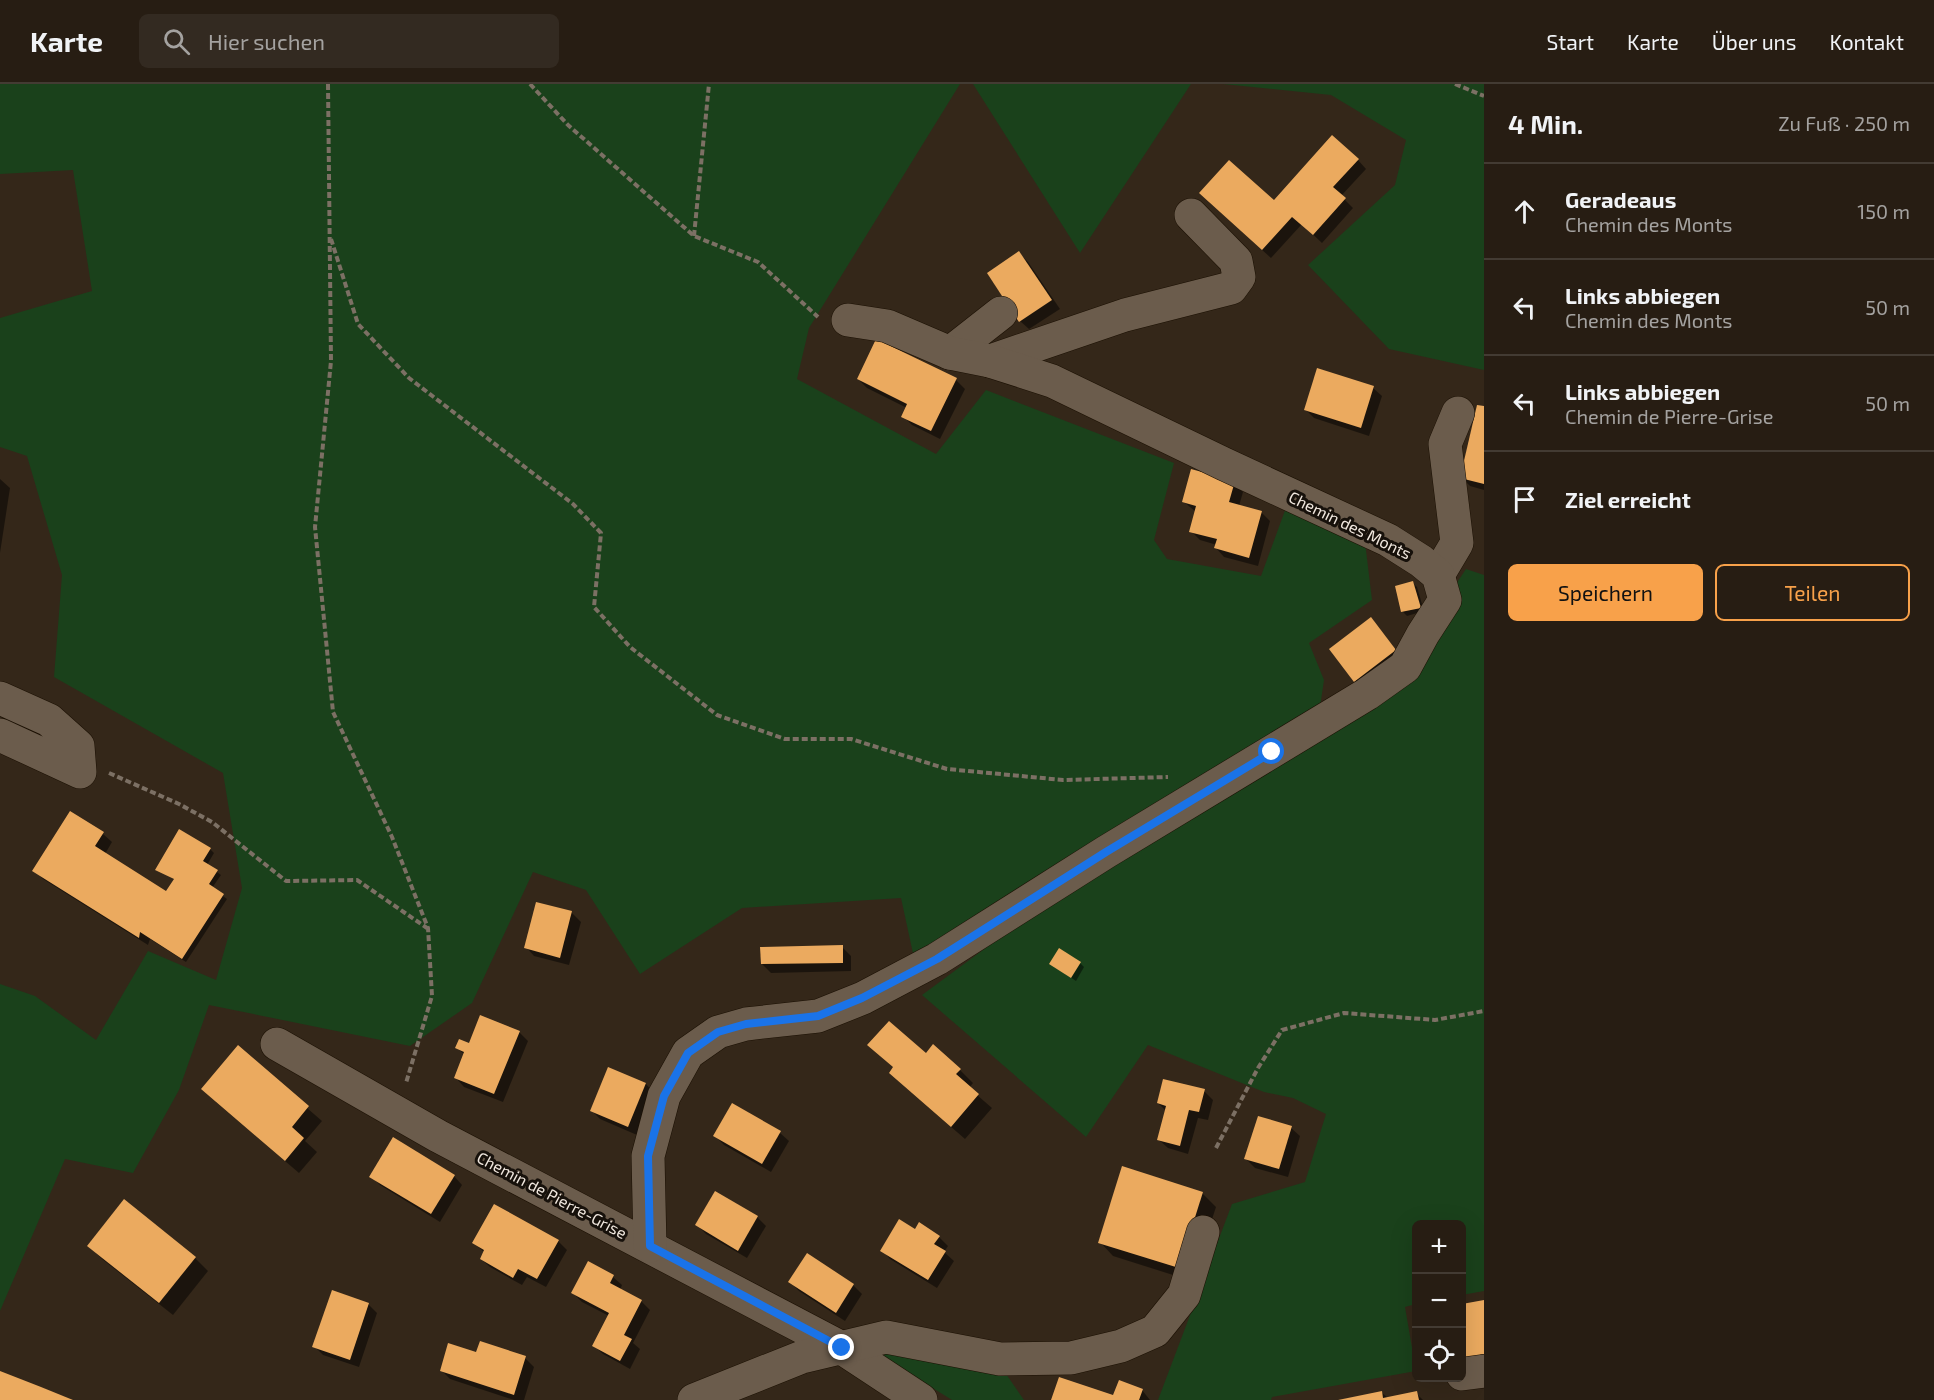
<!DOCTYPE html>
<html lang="de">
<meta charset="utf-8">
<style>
body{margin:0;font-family:"Exo 2",sans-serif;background:#332a21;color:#f1f3f6}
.controls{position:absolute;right:18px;bottom:18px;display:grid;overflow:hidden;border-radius:9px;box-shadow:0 6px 24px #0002}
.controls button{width:54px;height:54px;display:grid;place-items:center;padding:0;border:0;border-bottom:2px solid #433b33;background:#271d13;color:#f1f3f6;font:30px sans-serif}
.stop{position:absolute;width:18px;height:18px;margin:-14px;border:4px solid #1a73e8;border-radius:50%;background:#fff}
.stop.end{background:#1a73e8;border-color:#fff;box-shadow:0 2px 6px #0008}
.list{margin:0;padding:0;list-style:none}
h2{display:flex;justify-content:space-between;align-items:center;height:78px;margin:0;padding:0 24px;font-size:26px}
h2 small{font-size:20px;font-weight:400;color:#a4a2a0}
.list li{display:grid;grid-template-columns:39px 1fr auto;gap:18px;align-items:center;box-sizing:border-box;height:96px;padding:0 24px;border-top:2px solid #433b33}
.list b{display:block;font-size:22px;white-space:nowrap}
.list p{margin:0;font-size:20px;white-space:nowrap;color:#a4a2a0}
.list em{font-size:20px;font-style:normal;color:#a4a2a0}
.actions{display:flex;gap:12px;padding:18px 24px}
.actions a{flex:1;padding:14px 0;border:2px solid #f8a14a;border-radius:9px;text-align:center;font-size:21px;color:#f8a14a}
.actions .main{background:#f8a14a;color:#111}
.icon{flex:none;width:33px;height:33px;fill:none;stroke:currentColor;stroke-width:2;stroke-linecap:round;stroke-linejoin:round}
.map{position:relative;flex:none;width:1484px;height:1316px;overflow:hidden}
header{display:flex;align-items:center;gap:36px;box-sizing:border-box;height:84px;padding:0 30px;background:#271d13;border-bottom:2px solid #433b33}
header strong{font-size:28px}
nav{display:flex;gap:33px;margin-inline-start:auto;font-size:21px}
.search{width:420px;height:54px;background:#332a21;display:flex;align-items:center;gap:15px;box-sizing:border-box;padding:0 21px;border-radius:9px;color:#a4a2a0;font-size:22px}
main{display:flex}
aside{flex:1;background:#271d13}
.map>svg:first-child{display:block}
</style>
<header>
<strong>Karte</strong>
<div class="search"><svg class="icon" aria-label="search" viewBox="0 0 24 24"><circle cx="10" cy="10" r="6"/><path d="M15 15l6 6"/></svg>Hier suchen</div>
<nav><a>Start</a><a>Karte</a><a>Über uns</a><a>Kontakt</a></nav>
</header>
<main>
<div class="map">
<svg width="1484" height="1316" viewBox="0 0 1484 1316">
<rect width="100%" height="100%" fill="#342719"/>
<!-- green -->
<g fill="#1a411b">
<path d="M 0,0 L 960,0 L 809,244 L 797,295 L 936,370 L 986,306 L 1174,379 L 1154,456 L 1167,475 L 1261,492 L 1287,421 L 1365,458 L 1372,516 L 1309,559 L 1324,596 L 1319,630 L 914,874 L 901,814 L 742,824 L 640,890 L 586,806 L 533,788 L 472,919 L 410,962 L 209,921 L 179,1006 L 133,1089 L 65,1075 L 0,1227 L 0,900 L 35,912 L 96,956 L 148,867 L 216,896 L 242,804 L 223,689 L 54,593 L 62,491 L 27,372 L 0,363 L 0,234 L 92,207 L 73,86 L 0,90 Z"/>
<path d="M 973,0 L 1191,0 L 1080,169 Z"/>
<path d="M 1223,0 L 1484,0 L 1484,286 L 1389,265 L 1308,181 L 1395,101 L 1406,56 L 1331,11 Z"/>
<path d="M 1466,485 L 1484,491 L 1484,1207 L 1462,1211 L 1462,1140 L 1416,1140 L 1416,1220 L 1405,1223 L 1416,1287 L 1272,1313 L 1271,1316 L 1158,1316 L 1232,1120 L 1305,1098 L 1326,1030 L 1293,1014 L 1264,1008 L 1148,961 L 1086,1053 L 922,911 L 1006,849 L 1386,605 Z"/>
<path d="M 902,1267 L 1006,1290 L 1024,1316 L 952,1316 L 875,1268 Z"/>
</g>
<!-- shadow -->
<g fill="#0007">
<path d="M 1358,76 L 1366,85 L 1341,112 L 1353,124 L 1322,159 L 1302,140 L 1271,174 L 1209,118 L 1274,119 Z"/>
<path d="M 1019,169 L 1028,178 L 1060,225 L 1029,245 L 1020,237 Z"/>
<path d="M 858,295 L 956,296 L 965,305 L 940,355 L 912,341 L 903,332 L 907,324 L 867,304 Z"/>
<path d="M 1373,304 L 1382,312 L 1369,352 L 1314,334 L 1305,325 Z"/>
<path d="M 1484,324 L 1484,406 L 1470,402 L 1462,394 Z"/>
<path d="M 0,395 L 10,404 L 0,469 Z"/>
<path d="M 1234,399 L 1243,408 L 1239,422 L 1261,428 L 1270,437 L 1258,482 L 1224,473 L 1216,464 L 1217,461 L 1200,456 L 1191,447 L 1196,428 L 1184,418 Z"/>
<path d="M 1413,499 L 1417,503 L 1424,527 L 1407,532 L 1403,528 Z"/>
<path d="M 1371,535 L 1399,571 L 1359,601 L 1355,597 Z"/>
<path d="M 71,729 L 103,750 L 112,758 L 105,770 L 167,809 L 175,796 L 157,785 L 210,765 L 214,769 L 207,781 L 221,791 L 212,804 L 227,815 L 186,878 L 150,855 L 148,861 L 43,795 L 34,786 Z"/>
<path d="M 537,820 L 572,829 L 581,838 L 569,881 L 534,872 L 526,863 Z"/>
<path d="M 842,863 L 851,872 L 851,887 L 771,889 L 762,880 Z"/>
<path d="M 1080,879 L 1084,883 L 1076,897 L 1051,880 Z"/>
<path d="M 519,948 L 528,957 L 503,1018 L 464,1003 L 456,994 L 465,971 L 457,964 Z"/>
<path d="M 870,961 L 926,971 L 960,986 L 973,999 L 969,1004 L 992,1024 L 965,1055 L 904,1002 L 891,989 L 895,984 Z"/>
<path d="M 238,964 L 322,1037 L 305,1057 L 317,1068 L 299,1089 L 216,1018 Z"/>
<path d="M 608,985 L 646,1000 L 654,1009 L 637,1051 L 600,1035 L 591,1026 Z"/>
<path d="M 1204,1007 L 1213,1016 L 1208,1036 L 1198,1034 L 1188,1070 L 1168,1064 L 1159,1056 L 1166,1027 L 1158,1019 Z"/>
<path d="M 1291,1044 L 1300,1052 L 1288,1093 L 1255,1084 L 1246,1075 Z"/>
<path d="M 780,1049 L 789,1057 L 771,1088 L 724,1061 L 715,1052 Z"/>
<path d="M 371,1092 L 454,1092 L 462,1101 L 440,1138 L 380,1101 Z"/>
<path d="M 1202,1109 L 1216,1123 L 1192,1197 L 1113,1172 L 1100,1158 Z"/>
<path d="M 757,1133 L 766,1142 L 747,1174 L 706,1150 L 697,1141 Z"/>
<path d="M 915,1147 L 939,1153 L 948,1162 L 944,1168 L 954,1177 L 937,1204 L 890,1175 L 882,1166 Z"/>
<path d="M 558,1157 L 567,1166 L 546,1203 L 527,1193 L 522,1201 L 490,1183 L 481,1175 L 485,1169 L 474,1159 Z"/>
<path d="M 89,1162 L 195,1174 L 208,1187 L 173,1231 L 102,1175 Z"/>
<path d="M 808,1171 L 853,1201 L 862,1210 L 845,1237 L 799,1207 L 790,1198 Z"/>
<path d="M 588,1179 L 613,1193 L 622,1201 L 620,1206 L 641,1217 L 650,1226 L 633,1259 L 640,1265 L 630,1285 L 603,1270 L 594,1262 L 609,1232 L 582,1218 L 573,1209 Z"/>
<path d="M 1484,1218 L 1484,1286 L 1462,1282 L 1462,1222 Z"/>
<path d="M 368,1220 L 377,1229 L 359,1283 L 323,1271 L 314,1262 Z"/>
<path d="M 477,1270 L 525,1274 L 534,1283 L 524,1316 L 514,1316 L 450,1295 L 441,1286 Z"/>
<path d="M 1142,1306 L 1150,1316 L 1052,1316 L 1114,1313 Z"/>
<path d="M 1381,1308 L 1388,1314 L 1416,1309 L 1423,1316 L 1340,1316 Z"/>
</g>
<!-- building -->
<g fill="#ebaa5f">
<path d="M 1332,51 L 1359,75 L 1333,103 L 1346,114 L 1313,151 L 1292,133 L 1262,166 L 1199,109 L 1229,76 L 1274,116 Z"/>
<path d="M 1019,167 L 1052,216 L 1019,238 L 987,189 Z"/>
<path d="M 876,255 L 957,294 L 931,347 L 901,333 L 907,320 L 857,295 Z"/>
<path d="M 1317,284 L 1374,302 L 1361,344 L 1304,326 Z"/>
<path d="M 1477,321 L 1484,322 L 1484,400 L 1460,394 Z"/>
<path d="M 1191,385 L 1235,397 L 1229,418 L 1262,427 L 1249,474 L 1214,464 L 1217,455 L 1189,448 L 1196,422 L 1182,418 Z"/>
<path d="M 1413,497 L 1421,524 L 1401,528 L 1395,502 Z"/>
<path d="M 1371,533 L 1396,566 L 1354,598 L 1329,565 Z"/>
<path d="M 70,727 L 104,748 L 95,762 L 166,807 L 174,795 L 155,786 L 179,745 L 211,764 L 203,777 L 218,786 L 209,800 L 224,810 L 182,875 L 140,848 L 139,854 L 32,787 Z"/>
<path d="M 536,818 L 572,827 L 560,874 L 524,864 Z"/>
<path d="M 843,861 L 843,879 L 761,880 L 760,863 Z"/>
<path d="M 1059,864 L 1081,878 L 1071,894 L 1049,880 Z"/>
<path d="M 480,931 L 520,947 L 494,1010 L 454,994 L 464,968 L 455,964 L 459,955 L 469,959 Z"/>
<path d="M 889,937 L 926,969 L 933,960 L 961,985 L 956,990 L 979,1010 L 951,1043 L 889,989 L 893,983 L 867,961 Z"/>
<path d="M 238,961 L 309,1022 L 292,1043 L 304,1054 L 285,1077 L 201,1005 Z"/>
<path d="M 608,983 L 646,999 L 628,1043 L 590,1027 Z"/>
<path d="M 1163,995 L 1205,1005 L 1199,1028 L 1189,1026 L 1180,1062 L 1157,1056 L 1166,1022 L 1157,1019 Z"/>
<path d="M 732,1019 L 781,1047 L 762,1080 L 713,1052 Z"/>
<path d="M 1258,1032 L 1292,1042 L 1279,1085 L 1244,1075 Z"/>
<path d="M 393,1053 L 455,1091 L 431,1130 L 369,1093 Z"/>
<path d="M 1122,1082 L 1203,1108 L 1179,1184 L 1098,1159 Z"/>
<path d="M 715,1107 L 758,1132 L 738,1167 L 695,1141 Z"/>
<path d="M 124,1115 L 196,1173 L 159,1219 L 87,1162 Z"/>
<path d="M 494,1120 L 559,1156 L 537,1195 L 518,1185 L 513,1194 L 480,1175 L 484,1166 L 472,1159 Z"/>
<path d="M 899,1135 L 915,1145 L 919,1138 L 940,1152 L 934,1160 L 946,1167 L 928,1196 L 880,1167 Z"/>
<path d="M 807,1169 L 854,1200 L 836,1229 L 788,1198 Z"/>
<path d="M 588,1177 L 614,1191 L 610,1199 L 642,1216 L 624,1251 L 632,1255 L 620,1277 L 592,1262 L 609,1229 L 571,1209 Z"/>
<path d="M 332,1206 L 369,1219 L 350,1276 L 312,1263 Z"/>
<path d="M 1484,1216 L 1484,1270 L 1466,1274 L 1465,1267 L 1462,1268 L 1462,1220 Z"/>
<path d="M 480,1257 L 526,1272 L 514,1311 L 440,1287 L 448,1259 L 476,1268 Z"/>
<path d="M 0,1287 L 41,1303 L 73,1316 L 0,1316 Z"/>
<path d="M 1059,1293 L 1113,1311 L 1119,1296 L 1143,1305 L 1139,1316 L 1051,1316 Z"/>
<path d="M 1382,1307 L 1383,1314 L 1417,1307 L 1419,1316 L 1338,1316 Z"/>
</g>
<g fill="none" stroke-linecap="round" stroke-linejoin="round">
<!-- minor casing -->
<g stroke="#1b1003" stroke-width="34">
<g id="minor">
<path d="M 950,269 L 1001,229"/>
<path d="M 990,277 L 1125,231 L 1231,204 L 1239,193 L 1236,177 L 1191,131"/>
<path d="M 1438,491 L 1457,459 L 1445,360 L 1458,329"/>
<path d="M 0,614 L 49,636 L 78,662 L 80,688 L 0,651"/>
<path d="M 277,960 L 438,1052 L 842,1264 L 921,1316"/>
<path d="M 650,1162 L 648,1072 L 664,1012 L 688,969 L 718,948 L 746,940 L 818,932 L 863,914 L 937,875 L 1106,768 L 1367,610 L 1405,583 L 1423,550 L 1445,516 L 1438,491 L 1421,477 L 1388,456 L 1224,380 L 1052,297 L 990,277 L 950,269 L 887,242 L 848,236"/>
<path d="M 1462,1290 L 1484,1287"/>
<path d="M 694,1316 L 802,1273 L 886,1253 L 1000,1275 L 1071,1274 L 1121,1262 L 1155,1247 L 1184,1211 L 1203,1148"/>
</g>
</g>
<!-- path -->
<g stroke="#7c7064" stroke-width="4" stroke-dasharray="6 3" stroke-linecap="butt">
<path d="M 328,0 L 331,277 L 315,443 L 333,628 L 392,753 L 428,844 L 432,912 L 406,999"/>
<path d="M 530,0 L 568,41 L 694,152 L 758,178 L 818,233"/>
<path d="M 1455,0 L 1484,12"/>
<path d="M 694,152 L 709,0"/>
<path d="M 331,155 L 358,240 L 409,294 L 573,420 L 601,449 L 594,523 L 630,563 L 717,631 L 785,655 L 851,655 L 947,685 L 1063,696 L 1168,693"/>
<path d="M 109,689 L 179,720 L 212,738 L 286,797 L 357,796 L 427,844"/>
<path d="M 1216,1064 L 1258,984 L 1282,946 L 1344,929 L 1435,936 L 1484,927"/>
</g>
<!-- minor -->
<use href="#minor" stroke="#6b5c4c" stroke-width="33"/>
</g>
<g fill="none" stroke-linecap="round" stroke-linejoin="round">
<!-- route -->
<path stroke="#1a73e8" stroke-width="8" d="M 842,1264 L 650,1162 L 648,1072 L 664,1012 L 688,969 L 718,948 L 746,940 L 818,932 L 862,914 L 937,875 L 1106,768 L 1272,668"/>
</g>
<g text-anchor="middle" stroke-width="6" stroke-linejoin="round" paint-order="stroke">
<!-- street labels -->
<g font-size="16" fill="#f1e8df" stroke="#17110b">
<text transform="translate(1350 441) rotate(26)" y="6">Chemin des Monts</text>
<text transform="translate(552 1111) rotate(28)" y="6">Chemin de Pierre-Grise</text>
</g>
</g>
</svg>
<div class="controls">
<button>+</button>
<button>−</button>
<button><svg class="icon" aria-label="locate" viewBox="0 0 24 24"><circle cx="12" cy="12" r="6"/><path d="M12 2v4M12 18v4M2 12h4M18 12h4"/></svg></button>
</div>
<div class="stop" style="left:1272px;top:668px"></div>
<div class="stop end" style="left:842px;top:1264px"></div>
</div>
<aside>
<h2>4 Min.<small>Zu Fuß · 250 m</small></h2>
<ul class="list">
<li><svg class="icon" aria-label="ahead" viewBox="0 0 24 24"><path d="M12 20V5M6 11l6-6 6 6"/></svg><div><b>Geradeaus</b><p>Chemin des Monts</p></div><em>150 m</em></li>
<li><svg class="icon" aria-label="left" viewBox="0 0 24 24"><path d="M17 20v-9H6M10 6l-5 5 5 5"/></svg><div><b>Links abbiegen</b><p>Chemin des Monts</p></div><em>50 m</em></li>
<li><svg class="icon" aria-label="left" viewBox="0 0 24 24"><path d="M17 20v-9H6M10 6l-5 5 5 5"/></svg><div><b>Links abbiegen</b><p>Chemin de Pierre-Grise</p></div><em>50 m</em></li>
<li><svg class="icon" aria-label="arrive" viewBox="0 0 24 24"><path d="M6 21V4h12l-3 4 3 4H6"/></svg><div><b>Ziel erreicht</b></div></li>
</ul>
<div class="actions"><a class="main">Speichern</a><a>Teilen</a></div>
</aside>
</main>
